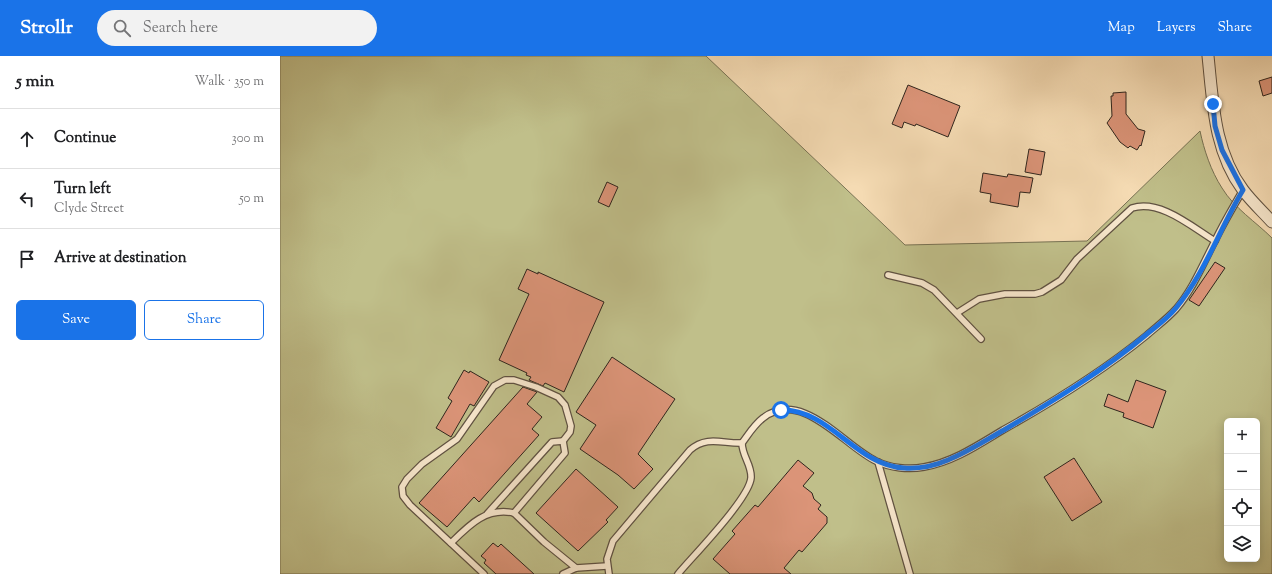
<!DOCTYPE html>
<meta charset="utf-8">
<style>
body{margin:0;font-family:"Sorts Mill Goudy",serif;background:#f2f2f2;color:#202124}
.controls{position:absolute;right:12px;bottom:12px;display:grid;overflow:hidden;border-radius:6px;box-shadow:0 2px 10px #0003}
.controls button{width:36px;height:36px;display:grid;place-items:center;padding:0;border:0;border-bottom:1px solid #e0e0e0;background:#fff;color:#202124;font:20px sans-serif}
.stop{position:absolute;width:12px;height:12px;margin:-9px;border:3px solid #1a73e8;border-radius:50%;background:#fff}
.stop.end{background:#1a73e8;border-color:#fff;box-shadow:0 1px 4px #0008}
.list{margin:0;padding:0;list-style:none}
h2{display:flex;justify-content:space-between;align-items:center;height:52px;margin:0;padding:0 16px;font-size:17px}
h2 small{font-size:13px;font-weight:400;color:#757577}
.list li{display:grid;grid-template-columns:26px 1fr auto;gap:12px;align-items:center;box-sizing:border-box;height:60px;padding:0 16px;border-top:1px solid #e0e0e0}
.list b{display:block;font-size:15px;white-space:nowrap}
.list p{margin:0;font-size:13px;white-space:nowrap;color:#757577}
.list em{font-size:13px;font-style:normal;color:#757577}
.actions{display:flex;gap:8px;padding:12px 16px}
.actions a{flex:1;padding:9px 0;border:1px solid #1a73e8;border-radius:6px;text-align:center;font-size:14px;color:#1a73e8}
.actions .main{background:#1a73e8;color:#fff}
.icon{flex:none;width:22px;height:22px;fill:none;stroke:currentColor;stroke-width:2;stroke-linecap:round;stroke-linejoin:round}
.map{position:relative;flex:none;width:992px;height:518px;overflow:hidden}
header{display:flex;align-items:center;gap:24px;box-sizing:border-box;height:56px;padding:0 20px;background:#1a73e8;color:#fff}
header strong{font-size:19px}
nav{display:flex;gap:22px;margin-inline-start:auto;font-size:14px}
.search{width:280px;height:36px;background:#f2f2f2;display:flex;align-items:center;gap:10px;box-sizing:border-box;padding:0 14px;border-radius:22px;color:#757577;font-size:15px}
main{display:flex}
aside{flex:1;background:#fff}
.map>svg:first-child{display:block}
</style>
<header>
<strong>Strollr</strong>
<div class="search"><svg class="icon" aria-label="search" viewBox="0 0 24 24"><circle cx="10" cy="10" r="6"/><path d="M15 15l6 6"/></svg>Search here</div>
<nav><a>Map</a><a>Layers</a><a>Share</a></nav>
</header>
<main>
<aside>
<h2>5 min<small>Walk · 350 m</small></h2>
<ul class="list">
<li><svg class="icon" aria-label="ahead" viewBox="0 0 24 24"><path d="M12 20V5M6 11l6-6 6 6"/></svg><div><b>Continue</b></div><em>300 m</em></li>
<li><svg class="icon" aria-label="left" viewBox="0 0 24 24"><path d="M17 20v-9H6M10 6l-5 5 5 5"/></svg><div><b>Turn left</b><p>Clyde Street</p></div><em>50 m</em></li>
<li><svg class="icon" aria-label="arrive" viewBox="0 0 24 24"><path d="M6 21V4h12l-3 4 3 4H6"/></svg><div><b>Arrive at destination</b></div></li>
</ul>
<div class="actions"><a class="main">Save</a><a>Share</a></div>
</aside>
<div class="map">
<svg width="992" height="518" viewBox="0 0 992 518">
<rect width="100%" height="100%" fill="#f5dbb3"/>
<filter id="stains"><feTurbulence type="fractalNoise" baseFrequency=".005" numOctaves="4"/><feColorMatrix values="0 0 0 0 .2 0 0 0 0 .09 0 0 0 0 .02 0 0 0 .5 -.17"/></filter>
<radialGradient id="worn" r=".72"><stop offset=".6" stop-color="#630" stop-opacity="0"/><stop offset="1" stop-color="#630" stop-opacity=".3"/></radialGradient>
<!-- green -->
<path fill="#c0bf8a" stroke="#787254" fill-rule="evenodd" d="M 0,0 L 426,0 L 625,189 L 807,185 L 920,75 C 924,94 931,115 942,132 C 954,152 976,166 992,182 L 992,518 L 0,518 ZM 947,365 L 977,365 L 977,503 L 947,503 Z"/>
<!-- building -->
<g fill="#db9478" stroke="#2f251d">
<path d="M 992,21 L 992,37 L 983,40 L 979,25 Z"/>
<path d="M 628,29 L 680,50 L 668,81 L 636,68 L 635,70 L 624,66 L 622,72 L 612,68 Z"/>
<path d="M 846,36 L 846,58 L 858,73 L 865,75 L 861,90 L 860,89 L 857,94 L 850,90 L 848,92 L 840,86 L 827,67 L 832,60 L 831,40 L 833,40 L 833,37 Z"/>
<path d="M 749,93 L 765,96 L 761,119 L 745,116 Z"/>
<path d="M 703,117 L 727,121 L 728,118 L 753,122 L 750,137 L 740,136 L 738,151 L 710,146 L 711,138 L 700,136 Z"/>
<path d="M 327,126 L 338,131 L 329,151 L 318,146 Z"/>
<path d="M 935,206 L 945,212 L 919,250 L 909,244 Z"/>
<path d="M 247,213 L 258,218 L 258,216 L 324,246 L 284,336 L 265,327 L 263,330 L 249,324 L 251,321 L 246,319 L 247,317 L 219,304 L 249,238 L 238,233 Z"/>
<path d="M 332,301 L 395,343 L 358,398 L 373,413 L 354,433 L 338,419 L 300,393 L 316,369 L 296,356 Z"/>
<path d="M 184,314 L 189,317 L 190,315 L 209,326 L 194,350 L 190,348 L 171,381 L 156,372 L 172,345 L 168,342 Z"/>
<path d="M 856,324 L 886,335 L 873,372 L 843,361 L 844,357 L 824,350 L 828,338 L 848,346 Z"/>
<path d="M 243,331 L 257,336 L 247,348 L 262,361 L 252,373 L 259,379 L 199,446 L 194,441 L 167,471 L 139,447 Z"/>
<path d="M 794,402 L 822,446 L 792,465 L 764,421 Z"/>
<path d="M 518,404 L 534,417 L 523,430 L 532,437 L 534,443 L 541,449 L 538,453 L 547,461 L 547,467 L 522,496 L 519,494 L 504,512 L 511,518 L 450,518 L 433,503 L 455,478 L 452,475 L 475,449 L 478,451 Z"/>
<path d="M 296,413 L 338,451 L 326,464 L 328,466 L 298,495 L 256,457 Z"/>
<path d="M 213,487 L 218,491 L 221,488 L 254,518 L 216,518 L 204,507 L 206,504 L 201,500 Z"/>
</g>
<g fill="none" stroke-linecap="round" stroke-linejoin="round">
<!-- lane casing -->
<g stroke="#605242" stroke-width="8">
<g id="lane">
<path d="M 608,219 L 642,227 L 654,234 L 701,283"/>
<path d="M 677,257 L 699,243 L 725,238 L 755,238 L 762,236 L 781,224 L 797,203 L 852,152 C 880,143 912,171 935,185"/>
<path d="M 462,387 C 468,379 474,369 483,362 C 522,332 564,390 596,405 C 610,412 629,414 644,411 C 673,406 698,389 723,374 C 773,346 823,315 867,279 C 876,271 888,262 896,253 C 913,233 923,208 935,185 C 943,168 953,151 963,134"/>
<path d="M 598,406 L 630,518"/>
<path d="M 234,457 L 264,486 L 296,512"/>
<path d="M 171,487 C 189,469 206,451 234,457 L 285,397 L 283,385 L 272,386 L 207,458"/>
<path d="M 204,518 L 130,449 L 123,440 L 122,431 L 127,423 L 142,408 L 177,383 L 214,330 L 225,324 L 234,324 L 256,331 L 278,341 L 285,349 L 291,370 L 290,376 L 283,385"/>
<path d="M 283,518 L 296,512 L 327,510"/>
<path d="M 329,518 L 327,503 L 333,485 L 410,394 C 427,379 443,388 462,387 C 462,400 472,409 471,422 C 469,443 413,500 398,518"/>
</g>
</g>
<!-- street casing -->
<g stroke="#605242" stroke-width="13">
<path id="street" d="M 928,0 C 933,47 934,95 963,134 C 972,146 983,156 992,166"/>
</g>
<!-- lane -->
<use href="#lane" stroke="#f8e8ce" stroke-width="5.5"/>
<!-- street -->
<use href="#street" stroke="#f8e8ce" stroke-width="11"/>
</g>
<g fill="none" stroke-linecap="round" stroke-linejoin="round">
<!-- route -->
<path stroke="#1a73e8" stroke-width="5" d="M 501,354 C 550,353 575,409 624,412 C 639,413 654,410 668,404 C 688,396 706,384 724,374 C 773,345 823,315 867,278 C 877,270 888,262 896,252 C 925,217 940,172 963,134 L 942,94 L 935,70 L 933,48"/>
</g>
<rect width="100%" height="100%" filter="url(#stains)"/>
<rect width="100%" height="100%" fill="url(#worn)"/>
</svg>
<div class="controls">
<button>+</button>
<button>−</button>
<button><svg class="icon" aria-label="locate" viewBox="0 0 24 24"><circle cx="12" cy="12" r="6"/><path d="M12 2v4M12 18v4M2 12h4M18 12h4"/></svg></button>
<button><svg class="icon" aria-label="layers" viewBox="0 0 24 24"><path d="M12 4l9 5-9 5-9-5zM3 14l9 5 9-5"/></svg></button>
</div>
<div class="stop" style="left:501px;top:354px"></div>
<div class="stop end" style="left:933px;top:48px"></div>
</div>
</main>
